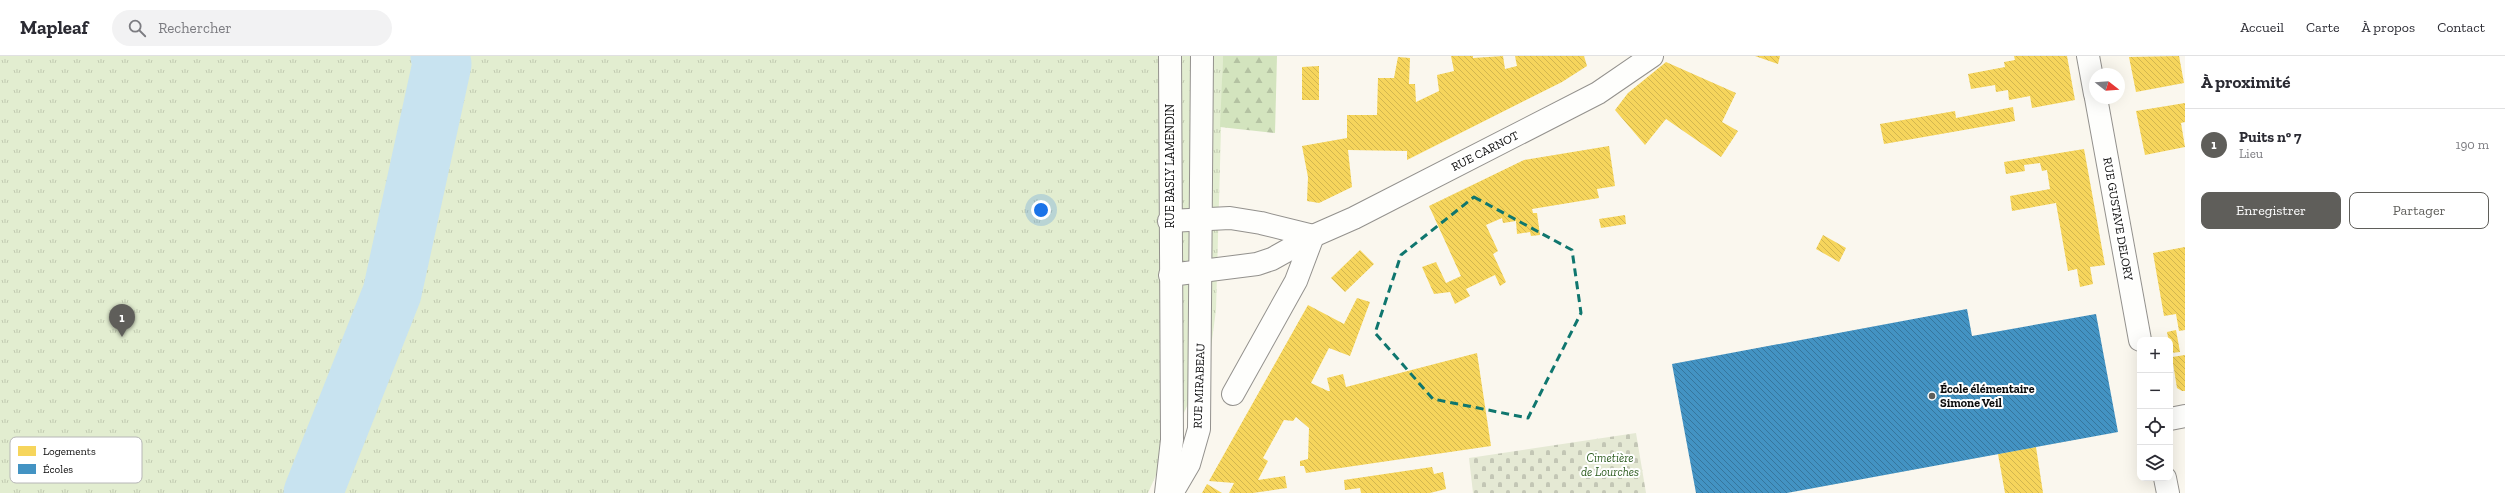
<!DOCTYPE html>
<html lang="fr">
<meta charset="utf-8">
<style>
body{margin:0;font-family:"Zilla Slab",serif;background:#f2f2f3;color:#2b2b33}
.controls{position:absolute;right:12px;bottom:12px;display:grid;overflow:hidden;border-radius:8px;box-shadow:0 4px 16px #0002}
.controls button{width:36px;height:36px;display:grid;place-items:center;padding:0;border:0;border-bottom:1px solid #e1e1e2;background:#fff;color:#2b2b33;font:20px sans-serif}
.compass{position:absolute;left:2089px;top:12px;width:36px;height:36px;border-radius:50%;background:#fff;box-shadow:0 4px 16px #0002;rotate:107deg}
.you{position:absolute;left:1041px;top:154px;width:14px;height:14px;margin:-10px;border:3px solid #fff;border-radius:50%;background:#1a73e8;box-shadow:0 0 0 6px #1a73e833}
.badge{display:grid;place-items:center;width:26px;height:26px;border-radius:50%;background:#5f5e5a;color:#fff;font-size:13px;font-weight:700}
.pin{position:absolute;translate:-50% -33px;filter:drop-shadow(0 1px 2px #0008)}
.pin::after{content:'';position:absolute;top:21px;width:14px;height:12px;background:inherit;clip-path:polygon(0 0,100% 0,50% 100%)}
.list{margin:0;padding:0;list-style:none}
h2{display:flex;justify-content:space-between;align-items:center;height:52px;margin:0;padding:0 16px;font-size:17px}
h2 small{font-size:13px;font-weight:400;color:#7c7c81}
.list li{display:grid;grid-template-columns:26px 1fr auto;gap:12px;align-items:center;box-sizing:border-box;height:72px;padding:0 16px;border-top:1px solid #e1e1e2}
.list b{display:block;font-size:15px;white-space:nowrap}
.list p{margin:0;font-size:13px;white-space:nowrap;color:#7c7c81}
.list em{font-size:13px;font-style:normal;color:#7c7c81}
.actions{display:flex;gap:8px;padding:12px 16px}
.actions a{flex:1;padding:9px 0;border:1px solid #5f5e5a;border-radius:8px;text-align:center;font-size:14px;color:#5f5e5a}
.actions .main{background:#5f5e5a;color:#fff}
.icon{flex:none;width:22px;height:22px;fill:none;stroke:currentColor;stroke-width:2;stroke-linecap:round;stroke-linejoin:round}
.map{position:relative;flex:none;width:2185px;height:437px;overflow:hidden}
header{display:flex;align-items:center;gap:24px;box-sizing:border-box;height:56px;padding:0 20px;background:#fff;border-bottom:1px solid #e1e1e2}
header strong{font-size:19px}
nav{display:flex;gap:22px;margin-inline-start:auto;font-size:14px}
.search{width:280px;height:36px;background:#f2f2f3;display:flex;align-items:center;gap:10px;box-sizing:border-box;padding:0 14px;border-radius:22px;color:#7c7c81;font-size:15px}
main{display:flex}
aside{flex:1;background:#fff}
.map>svg:first-child{display:block}
</style>
<header>
<strong>Mapleaf</strong>
<div class="search"><svg class="icon" aria-label="search" viewBox="0 0 24 24"><circle cx="10" cy="10" r="6"/><path d="M15 15l6 6"/></svg>Rechercher</div>
<nav><a>Accueil</a><a>Carte</a><a>À propos</a><a>Contact</a></nav>
</header>
<main>
<div class="map">
<svg width="2185" height="437" viewBox="0 0 2185 437">
<defs>
<pattern id="grass-tufts" width="24" height="20" patternUnits="userSpaceOnUse"><rect width="24" height="20" fill="#e2edd0"/><path d="M3 7l-1-3M5 7V3M7 7l1-3M15 17l-1-3M17 17v-4M19 17l1-3" fill="none" stroke="#c1cab1"/></pattern>
<pattern id="forest-firs" width="22" height="20" patternUnits="userSpaceOnUse"><rect width="22" height="20" fill="#d3e4be"/><path d="M5 1l3.5 6h-7zM16 11l3.5 6h-7z" fill="#b4c2a2"/></pattern>
<pattern id="cemetery-stones" width="16" height="16" patternUnits="userSpaceOnUse"><rect width="16" height="16" fill="#e5e9d4"/><path d="M2 7V4a2 2 0 0 1 4 0v3zM10 15v-3a2 2 0 0 1 4 0v3z" fill="#c3c6b5"/></pattern>
<pattern id="homes-back-hatch" width="6" height="6" patternUnits="userSpaceOnUse"><rect width="6" height="6" fill="#f6d55c"/><path d="M-1 5l2 2M0 0l6 6M5-1l2 2" fill="none" stroke="#d2b64f"/></pattern>
<pattern id="schools-back-hatch" width="6" height="6" patternUnits="userSpaceOnUse"><rect width="6" height="6" fill="#4393c3"/><path d="M-1 5l2 2M0 0l6 6M5-1l2 2" fill="none" stroke="#36769d"/></pattern>
</defs>
<rect width="100%" height="100%" fill="#faf7ee"/>
<!-- grass -->
<path fill="url(#grass-tufts)" d="M 0,0 L 1223,0 L 1216,254 L 1210,299 L 1148,437 L 0,437 Z"/>
<!-- forest -->
<path fill="url(#forest-firs)" d="M 1223,0 L 1277,0 L 1275,77 L 1220,71 Z"/>
<!-- cemetery -->
<path fill="url(#cemetery-stones)" d="M 1636,377 L 1646,437 L 1473,437 L 1469,402 Z"/>
<!-- homes -->
<g fill="url(#homes-back-hatch)">
<path d="M 1451,0 L 1473,0 L 1473,2 L 1503,0 L 1505,13 L 1517,10 L 1515,0 L 1584,0 L 1587,10 L 1562,26 L 1407,104 L 1407,95 L 1348,94 L 1352,131 L 1319,147 L 1307,145 L 1308,121 L 1302,90 L 1347,82 L 1347,59 L 1377,59 L 1378,22 L 1394,22 L 1398,1 L 1410,2 L 1409,28 L 1415,28 L 1416,46 L 1439,35 L 1437,19 L 1454,15 Z"/>
<path d="M 1755,0 L 1780,0 L 1778,8 Z"/>
<path d="M 2014,0 L 2067,0 L 2075,44 L 2032,52 L 2030,40 L 2009,44 L 2008,34 L 1996,36 L 1995,29 L 1971,33 L 1968,18 L 2005,11 L 2004,6 L 2015,4 Z"/>
<path d="M 2179,0 L 2184,27 L 2136,36 L 2129,1 Z"/>
<path d="M 1666,6 L 1736,37 L 1722,66 L 1738,75 L 1721,101 L 1666,63 L 1645,89 L 1615,54 L 1628,37 Z"/>
<path d="M 1319,10 L 1319,44 L 1302,44 L 1302,11 Z"/>
<path d="M 2185,47 L 2185,66 L 2181,67 L 2185,91 L 2145,99 L 2136,55 Z"/>
<path d="M 2013,51 L 2015,65 L 1884,88 L 1880,68 L 1955,55 L 1956,62 Z"/>
<path d="M 1609,90 L 1615,130 L 1597,133 L 1599,142 L 1532,153 L 1533,157 L 1537,157 L 1540,179 L 1531,180 L 1530,176 L 1517,178 L 1516,165 L 1503,167 L 1502,162 L 1486,169 L 1498,195 L 1493,198 L 1506,226 L 1500,230 L 1495,219 L 1466,233 L 1470,240 L 1455,248 L 1450,236 L 1434,238 L 1422,211 L 1436,206 L 1446,227 L 1461,220 L 1429,150 L 1524,104 Z"/>
<path d="M 2084,93 L 2105,209 L 2090,211 L 2093,228 L 2080,231 L 2077,213 L 2068,215 L 2056,147 L 2012,155 L 2010,140 L 2050,133 L 2047,114 L 2042,115 L 2040,107 L 2024,109 L 2025,115 L 2006,118 L 2004,106 Z"/>
<path d="M 1625,159 L 1626,168 L 1601,172 L 1599,163 Z"/>
<path d="M 1823,179 L 1846,192 L 1839,206 L 1816,193 Z"/>
<path d="M 2185,191 L 2185,274 L 2179,275 L 2176,258 L 2164,260 L 2153,197 Z"/>
<path d="M 1360,194 L 1374,208 L 1345,236 L 1331,222 Z"/>
<path d="M 1357,242 L 1370,246 L 1350,300 L 1329,292 L 1311,327 L 1328,335 L 1330,335 L 1327,322 L 1343,318 L 1346,331 L 1477,297 L 1491,390 L 1306,417 L 1304,410 L 1300,410 L 1300,405 L 1308,403 L 1309,372 L 1296,361 L 1293,365 L 1284,364 L 1263,402 L 1268,405 L 1258,424 L 1285,420 L 1287,432 L 1253,437 L 1229,437 L 1234,427 L 1209,425 L 1308,249 L 1344,268 Z"/>
<path d="M 2176,274 L 2180,296 L 2171,297 L 2167,276 Z"/>
<path d="M 2185,299 L 2185,335 L 2182,335 L 2177,332 L 2172,301 Z"/>
<path d="M 2036,391 L 2043,437 L 2005,437 L 1998,398 Z"/>
<path d="M 1432,411 L 1434,418 L 1443,416 L 1446,433 L 1430,437 L 1361,437 L 1360,432 L 1345,434 L 1344,424 Z"/>
<path d="M 1207,428 L 1222,437 L 1202,437 Z"/>
</g>
<!-- schools -->
<path fill="url(#schools-back-hatch)" d="M 1967,253 L 1972,280 L 2096,258 L 2118,376 L 1787,437 L 1696,437 L 1672,308 Z"/>
<g fill="none" stroke-linecap="round" stroke-linejoin="round">
<!-- river -->
<path stroke="#c8e3f0" stroke-width="59" d="M 313,437 L 392,237 L 442,8 L 440,0"/>
<!-- minor casing -->
<g stroke="#93918d" stroke-width="24">
<g id="minor">
<path d="M 2088,0 L 2095,38"/>
<path d="M 2096,42 L 2140,284"/>
<path d="M 1169,165 L 1230,162 L 1261,167 L 1313,180"/>
<path d="M 1170,219 L 1257,208 L 1272,203 L 1313,180 L 1354,162 L 1598,37 L 1652,0"/>
<path d="M 1233,338 L 1296,225 L 1313,180"/>
<path d="M 2170,363 L 2185,360"/>
<path d="M 2165,422 L 2168,437"/>
<path d="M 1166,437 L 1172,384 L 1170,0"/>
<path d="M 1172,437 L 1189,408 L 1199,373 L 1202,0"/>
</g>
</g>
<!-- minor -->
<use href="#minor" stroke="#fefefc" stroke-width="22"/>
</g>
<!-- marked area -->
<path fill="none" stroke="#0f766e" stroke-width="3" stroke-dasharray="8 5" stroke-linejoin="round" d="M 1474,141 L 1572,194 L 1581,257 L 1528,362 L 1433,343 L 1375,277 L 1401,199 Z"/>
<!-- markers -->
<circle fill="#5f5e5a" stroke="#fff" stroke-width="1.5" cx="1932" cy="340" r="4"/>
<g text-anchor="middle" stroke-width="4" stroke-linejoin="round" paint-order="stroke">
<!-- street labels -->
<g font-size="12" fill="#0b0b0b" stroke="#fff">
<text transform="translate(1485 95) rotate(-27)" y="4">RUE CARNOT</text>
<text transform="translate(1170 110) rotate(-90)" y="4">RUE BASLY LAMENDIN</text>
<text transform="translate(2118 163) rotate(80)" y="4">RUE GUSTAVE DELORY</text>
<text transform="translate(1199 330) rotate(-88)" y="4">RUE MIRABEAU</text>
</g>
<!-- poi labels -->
<g font-size="12" font-weight="bold" fill="#0b0b0b" stroke="#fff" text-anchor="start">
<text x="1940" y="337">École élémentaire<tspan x="1940" dy="14">Simone Veil</tspan></text>
</g>
<!-- park labels -->
<g font-size="12" font-style="italic" fill="#2e5d21" stroke="#fff">
<text x="1610" y="406">Cimetière<tspan x="1610" dy="14">de Lourches</tspan></text>
</g>
</g>
<!-- legend -->
<rect x="10" y="381" width="132" height="46" rx="6" fill="#fff" stroke="#b6b6b6" stroke-width="1"/>
<rect x="18" y="390" width="18" height="10" fill="#f6d55c"/>
<rect x="18" y="408" width="18" height="10" fill="#4393c3"/>
<g font-size="11" fill="#0b0b0b">
<text x="43" y="399">Logements</text>
<text x="43" y="417">Écoles</text>
</g>
</svg>
<div class="controls">
<button>+</button>
<button>−</button>
<button><svg class="icon" aria-label="locate" viewBox="0 0 24 24"><circle cx="12" cy="12" r="6"/><path d="M12 2v4M12 18v4M2 12h4M18 12h4"/></svg></button>
<button><svg class="icon" aria-label="layers" viewBox="0 0 24 24"><path d="M12 4l9 5-9 5-9-5zM3 14l9 5 9-5"/></svg></button>
</div>
<svg class="compass" viewBox="-18 -18 36 36"><path d="M0-13l5 13h-10z" fill="#e53935"/><path d="M0 13l5-13h-10z" fill="#7c7c81"/></svg>
<div class="you"></div>
<div class="pin badge" style="left:122px;top:281px">1</div>
</div>
<aside>
<h2>À proximité<small></small></h2>
<ul class="list">
<li><span class="badge">1</span><div><b>Puits n° 7</b><p>Lieu</p></div><em>190 m</em></li>
</ul>
<div class="actions"><a class="main">Enregistrer</a><a>Partager</a></div>
</aside>
</main>
